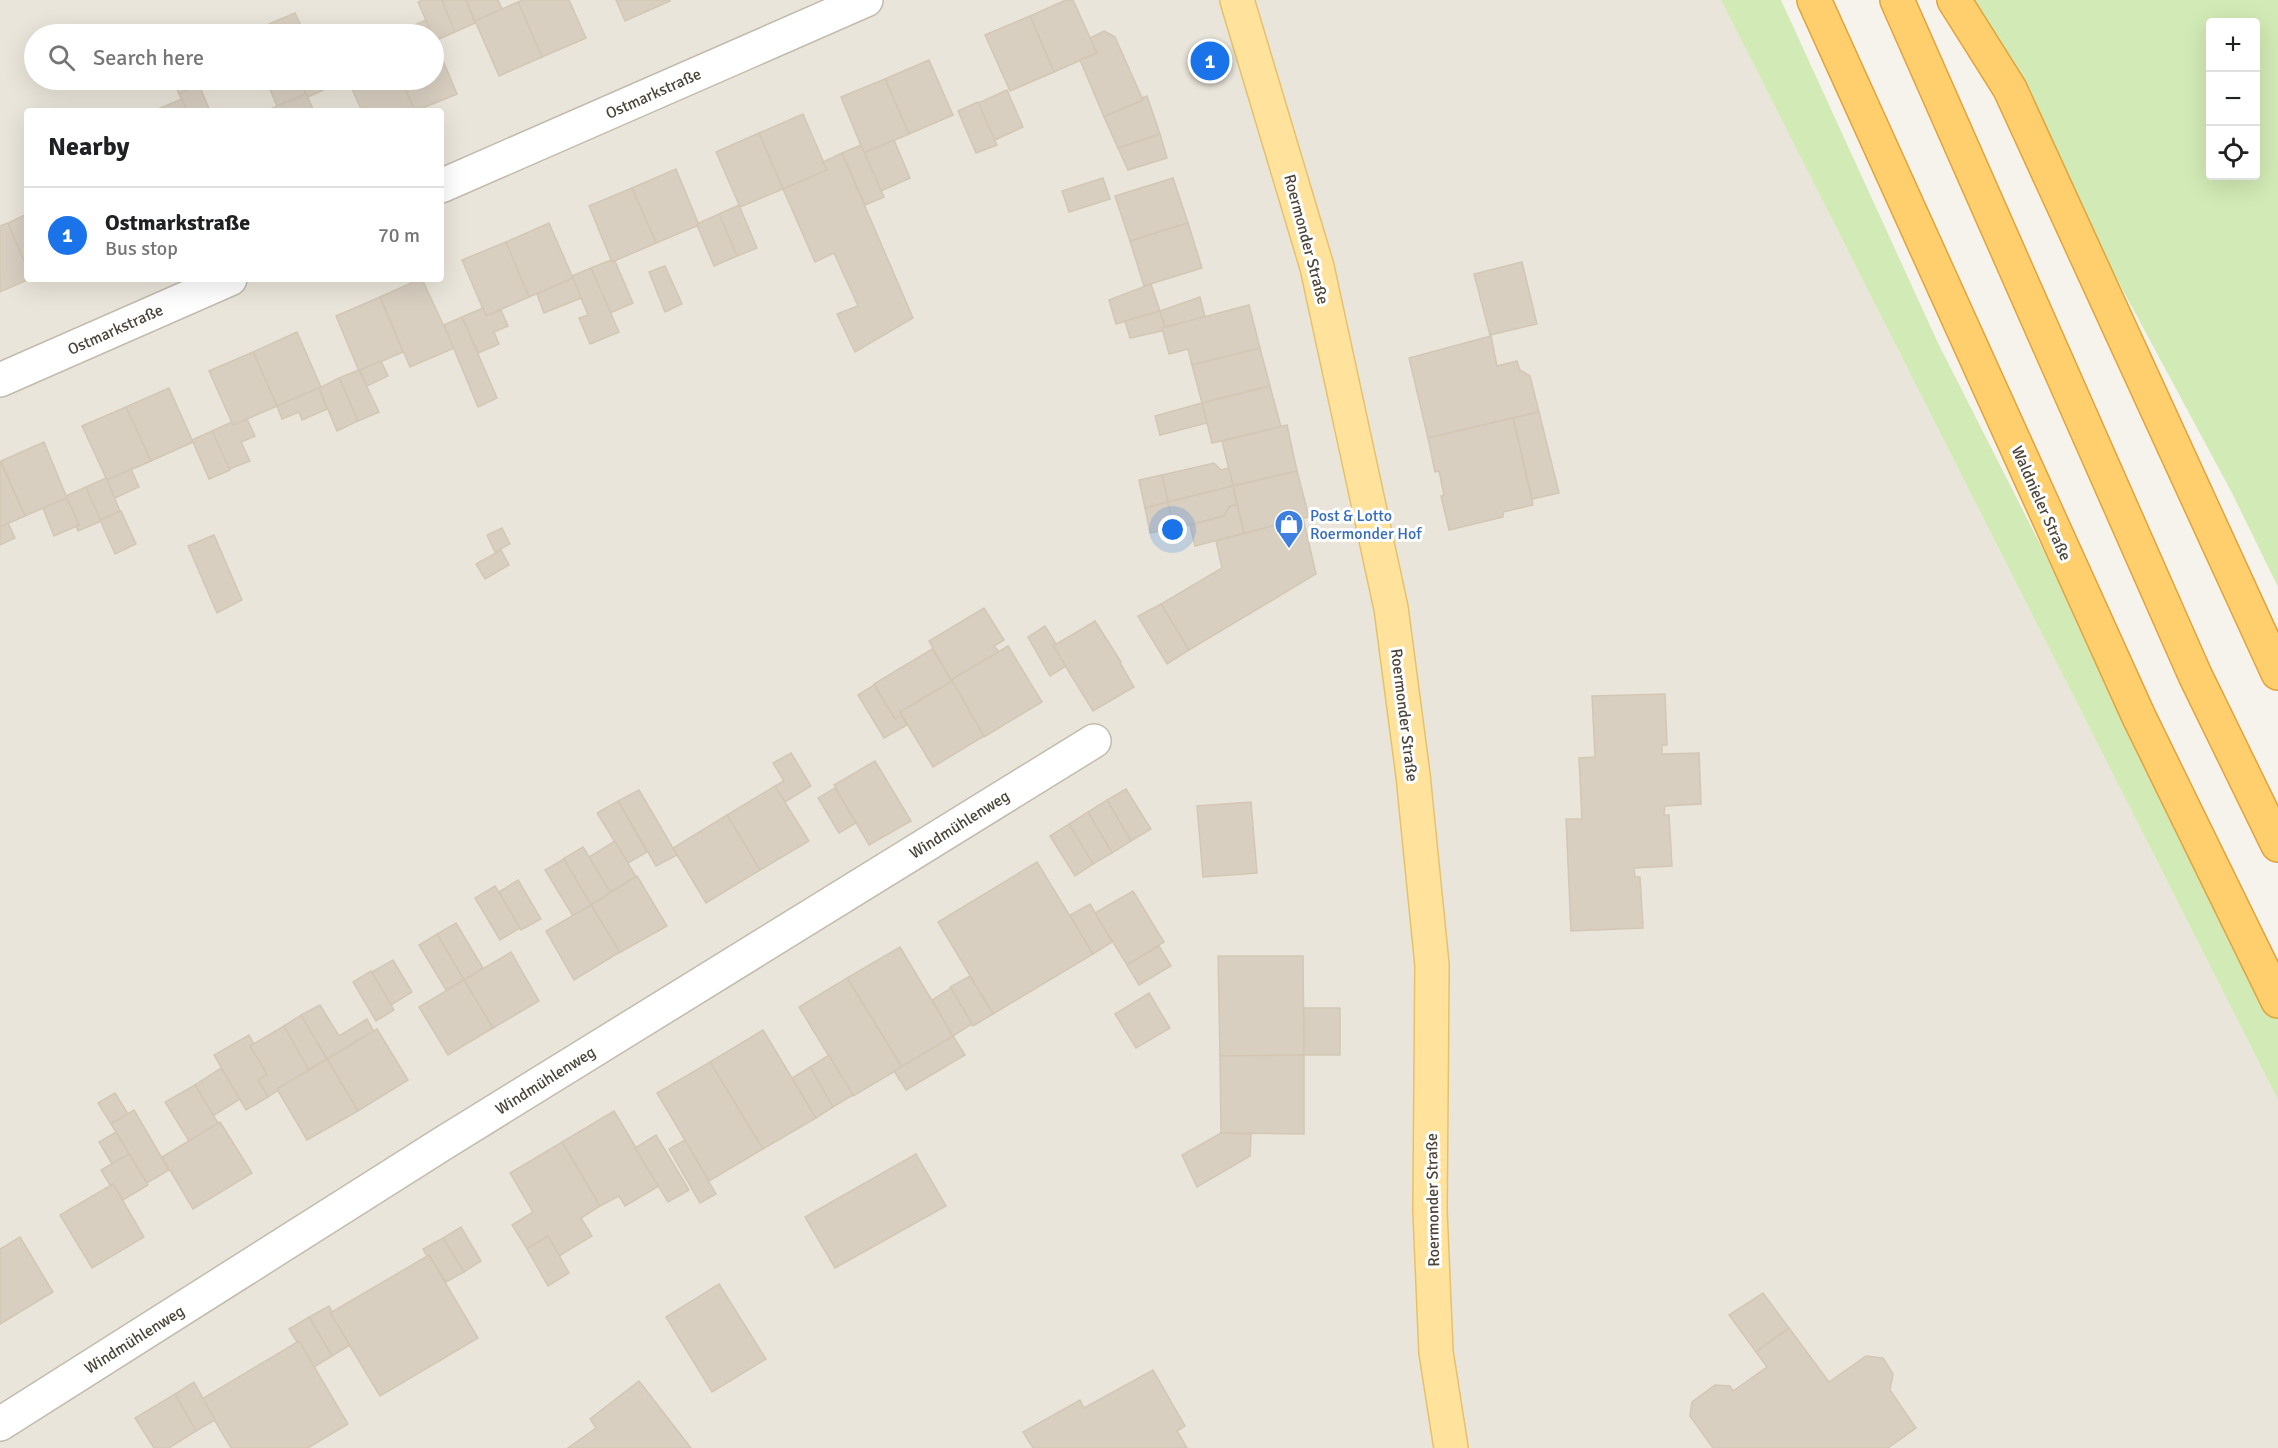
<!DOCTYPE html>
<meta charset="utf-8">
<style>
body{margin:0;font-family:Signika,sans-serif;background:#f2f2f2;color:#202124}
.controls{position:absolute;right:18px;top:18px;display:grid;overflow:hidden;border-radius:6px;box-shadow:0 6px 24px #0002}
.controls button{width:54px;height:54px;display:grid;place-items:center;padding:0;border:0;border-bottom:2px solid #e0e0e0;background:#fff;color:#202124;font:30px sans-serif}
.you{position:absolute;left:1173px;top:530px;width:21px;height:21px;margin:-15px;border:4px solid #fff;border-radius:50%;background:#1a73e8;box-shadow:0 0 0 9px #1a73e833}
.badge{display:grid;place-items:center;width:39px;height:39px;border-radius:50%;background:#1a73e8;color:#fff;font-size:20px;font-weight:700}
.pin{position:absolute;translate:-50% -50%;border:3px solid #fff;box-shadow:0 2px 6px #0006}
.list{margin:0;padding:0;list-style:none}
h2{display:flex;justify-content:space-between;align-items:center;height:78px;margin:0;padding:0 24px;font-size:26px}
h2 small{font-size:20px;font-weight:400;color:#757577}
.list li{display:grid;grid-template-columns:39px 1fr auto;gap:18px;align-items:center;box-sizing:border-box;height:96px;padding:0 24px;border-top:2px solid #e0e0e0}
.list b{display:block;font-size:22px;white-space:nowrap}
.list p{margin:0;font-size:20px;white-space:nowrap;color:#757577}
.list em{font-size:20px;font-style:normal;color:#757577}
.icon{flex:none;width:33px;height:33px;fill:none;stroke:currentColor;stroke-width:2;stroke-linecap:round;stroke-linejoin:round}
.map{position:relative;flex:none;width:2278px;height:1448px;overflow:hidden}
.search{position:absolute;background:#fff;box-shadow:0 6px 24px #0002;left:24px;top:24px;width:420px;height:66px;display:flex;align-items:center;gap:15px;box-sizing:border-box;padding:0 21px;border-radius:33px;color:#757577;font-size:22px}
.panel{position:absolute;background:#fff;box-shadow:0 6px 24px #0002;left:24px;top:108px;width:420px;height:174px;border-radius:6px}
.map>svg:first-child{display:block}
</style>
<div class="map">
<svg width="2278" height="1448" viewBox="0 0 2278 1448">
<rect width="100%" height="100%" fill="#f6f3ec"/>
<!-- residential -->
<path fill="#eae5da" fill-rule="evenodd" d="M 0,0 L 1721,0 L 2278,1100 L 2278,1448 L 0,1448 ZM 34,34 L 434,34 L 434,80 L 34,80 ZM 27,111 L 441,111 L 441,279 L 27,279 Z"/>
<!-- green -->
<g fill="#d2eab5" fill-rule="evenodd">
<path d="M 1721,0 L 1781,0 L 1938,343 L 2278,1013 L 2278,1100 Z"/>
<path d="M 1967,0 L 2278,0 L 2278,587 L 2232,493 ZM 2210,22 L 2256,22 L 2256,176 L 2210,176 Z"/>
</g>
<!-- building -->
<g fill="#d8cfc1" stroke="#d3c7b4" stroke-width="1.5">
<path d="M 422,0 L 442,0 L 455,32 L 434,41 L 434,34 L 432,34 L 418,2 Z"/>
<path d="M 442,0 L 466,0 L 475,23 L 455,32 Z"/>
<path d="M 466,0 L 498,0 L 502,9 L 475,21 Z"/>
<path d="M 523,0 L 569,0 L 586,38 L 542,57 L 518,2 Z"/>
<path d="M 616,0 L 670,0 L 670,1 L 625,21 Z"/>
<path d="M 1066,0 L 1073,0 L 1097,53 L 1054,72 L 1030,16 Z"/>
<path d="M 518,2 L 542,57 L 499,76 L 475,21 Z"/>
<path d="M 295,13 L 305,34 L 257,34 L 255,30 Z"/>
<path d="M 1030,16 L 1054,72 L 1010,91 L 985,35 Z"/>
<path d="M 426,20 L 432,34 L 405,34 L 403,30 Z"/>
<path d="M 1104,31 L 1115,37 L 1143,100 L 1104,117 L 1080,60 L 1097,53 L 1090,38 Z"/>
<path d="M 434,39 L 457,94 L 415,111 L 401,80 L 434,80 Z"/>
<path d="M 929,60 L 953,115 L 909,134 L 885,79 Z"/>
<path d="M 885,79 L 909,134 L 864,153 L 841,97 Z"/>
<path d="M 173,80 L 197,80 L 199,85 L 179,94 Z"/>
<path d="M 266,80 L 300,80 L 306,94 L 277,106 Z"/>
<path d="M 300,80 L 324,80 L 328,88 L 308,97 Z"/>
<path d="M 324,80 L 348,80 L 328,88 Z"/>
<path d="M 348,80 L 401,80 L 415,111 L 362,111 Z"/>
<path d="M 199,85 L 210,111 L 187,111 L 179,94 Z"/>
<path d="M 1007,90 L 1023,127 L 995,140 L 978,103 Z"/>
<path d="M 306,94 L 314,111 L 266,111 L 277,106 Z"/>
<path d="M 1147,96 L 1160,134 L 1118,148 L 1104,117 L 1143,100 L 1142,98 Z"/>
<path d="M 182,99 L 187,111 L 159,111 L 158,109 Z"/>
<path d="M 978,102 L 997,145 L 976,153 L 958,111 Z"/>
<path d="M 803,114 L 827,170 L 783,189 L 759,133 Z"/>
<path d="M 759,133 L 783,189 L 740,207 L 716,152 Z"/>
<path d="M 1160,134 L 1167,158 L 1128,170 L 1118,148 Z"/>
<path d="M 894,140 L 910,178 L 881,191 L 864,153 Z"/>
<path d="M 861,145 L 884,197 L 865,205 L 842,153 Z"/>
<path d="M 842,153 L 913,318 L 855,352 L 837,314 L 858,306 L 834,253 L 815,262 L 783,189 L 827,170 L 823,162 Z"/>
<path d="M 676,169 L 699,225 L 656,243 L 632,188 Z"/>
<path d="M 1103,178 L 1110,199 L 1069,212 L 1062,191 Z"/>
<path d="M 1173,178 L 1188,223 L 1130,241 L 1115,196 Z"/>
<path d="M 632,188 L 656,243 L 612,262 L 589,206 Z"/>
<path d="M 739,205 L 757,248 L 737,256 L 719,214 Z"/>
<path d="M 27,214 L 27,268 L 8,223 Z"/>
<path d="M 719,214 L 737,256 L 714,266 L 697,225 L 699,223 Z"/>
<path d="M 8,223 L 27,268 L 27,279 L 29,279 L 0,292 L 0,226 Z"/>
<path d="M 549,223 L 573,278 L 529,297 L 506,242 Z"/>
<path d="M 1188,223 L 1202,268 L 1144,286 L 1130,241 Z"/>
<path d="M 506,242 L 529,297 L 486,316 L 462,260 Z"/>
<path d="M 611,260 L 612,262 L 615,261 L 633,303 L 610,313 L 591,268 Z"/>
<path d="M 1522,262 L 1537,324 L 1490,335 L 1474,274 Z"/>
<path d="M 665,266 L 682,304 L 665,312 L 649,272 Z"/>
<path d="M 591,268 L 619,332 L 590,344 L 579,318 L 588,315 L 572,276 Z"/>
<path d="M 573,278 L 581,298 L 544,313 L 537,294 Z"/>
<path d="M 420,279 L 422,279 L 454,348 L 410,367 L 380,297 Z"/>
<path d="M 1151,284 L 1160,311 L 1116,324 L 1109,300 Z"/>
<path d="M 380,297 L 403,352 L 359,371 L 336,316 Z"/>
<path d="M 1200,297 L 1205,317 L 1165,327 L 1160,311 Z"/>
<path d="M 1249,305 L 1260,348 L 1192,365 L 1188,349 L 1169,354 L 1162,328 Z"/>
<path d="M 483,308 L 486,316 L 501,310 L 508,326 L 494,332 L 499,344 L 478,353 L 462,317 Z"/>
<path d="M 1160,311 L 1165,327 L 1162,328 L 1162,331 L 1130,338 L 1125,321 Z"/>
<path d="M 462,317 L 497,398 L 478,407 L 444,325 Z"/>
<path d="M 297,332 L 321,387 L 277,406 L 253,352 Z"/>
<path d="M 1491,336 L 1497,366 L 1517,361 L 1520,370 L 1530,376 L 1539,412 L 1428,438 L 1409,358 Z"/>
<path d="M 1260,348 L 1270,386 L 1202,403 L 1192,365 Z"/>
<path d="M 253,352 L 277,406 L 233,425 L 209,371 Z"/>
<path d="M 381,361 L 388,376 L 367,386 L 360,370 Z"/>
<path d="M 359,370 L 379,412 L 358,421 L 339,378 Z"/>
<path d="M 339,378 L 358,421 L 337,431 L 319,388 Z"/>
<path d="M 1270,386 L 1281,427 L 1212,443 L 1202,403 Z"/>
<path d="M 169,388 L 193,442 L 151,461 L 126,407 Z"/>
<path d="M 319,388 L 327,409 L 302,420 L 299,412 L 282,419 L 277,406 Z"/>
<path d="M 1202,403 L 1207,423 L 1160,435 L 1155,416 Z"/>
<path d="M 126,407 L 151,461 L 107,480 L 82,426 Z"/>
<path d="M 1539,412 L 1559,493 L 1532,499 L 1513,418 Z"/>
<path d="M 1513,418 L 1533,505 L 1503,512 L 1503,517 L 1449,530 L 1441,496 L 1444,495 L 1439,471 L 1435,472 L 1428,438 Z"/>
<path d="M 247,419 L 255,436 L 241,442 L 250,461 L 229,469 L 212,431 L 232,422 L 233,425 Z"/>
<path d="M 1287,425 L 1297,471 L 1233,486 L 1222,441 Z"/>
<path d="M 212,431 L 230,470 L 209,479 L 192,440 Z"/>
<path d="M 44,442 L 67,498 L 25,516 L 1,461 Z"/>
<path d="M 0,461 L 25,516 L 0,527 Z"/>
<path d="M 1214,463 L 1221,470 L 1229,468 L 1233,486 L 1168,502 L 1162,475 Z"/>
<path d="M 131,469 L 139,487 L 115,498 L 107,480 Z"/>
<path d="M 1297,471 L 1309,517 L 1244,533 L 1233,486 Z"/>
<path d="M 1162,475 L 1168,502 L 1145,508 L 1139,480 Z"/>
<path d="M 106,478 L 120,511 L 100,520 L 86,487 Z"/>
<path d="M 1233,486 L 1237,505 L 1230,506 L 1224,516 L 1173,529 L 1168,502 Z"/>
<path d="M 86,487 L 101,521 L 78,531 L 76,526 L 79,525 L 66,496 Z"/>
<path d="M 67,498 L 79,525 L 54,536 L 43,508 Z"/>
<path d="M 1168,502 L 1173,529 L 1150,533 L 1145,508 Z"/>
<path d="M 1237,505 L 1244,533 L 1195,546 L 1190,525 L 1224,516 L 1230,506 Z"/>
<path d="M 121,511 L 136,544 L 115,554 L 100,520 Z"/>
<path d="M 1303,518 L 1316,574 L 1189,650 L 1161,604 L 1222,568 L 1216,541 Z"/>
<path d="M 8,523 L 15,538 L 0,545 L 0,527 Z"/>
<path d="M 502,528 L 510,544 L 495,552 L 487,535 Z"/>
<path d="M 214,535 L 242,600 L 217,613 L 188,546 Z"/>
<path d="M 501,550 L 509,565 L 485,579 L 476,564 Z"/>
<path d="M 1161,604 L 1189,650 L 1167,664 L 1138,616 Z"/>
<path d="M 984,608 L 1004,640 L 994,646 L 999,652 L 951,680 L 929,641 Z"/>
<path d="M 1095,621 L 1121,662 L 1120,663 L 1134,687 L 1093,711 L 1053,646 Z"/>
<path d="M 1045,626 L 1056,644 L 1053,646 L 1066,666 L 1050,676 L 1028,637 Z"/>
<path d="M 1008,646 L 1042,702 L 984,737 L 951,680 Z"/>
<path d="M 932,649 L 952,681 L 900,712 L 901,715 L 895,719 L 874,684 Z"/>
<path d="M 952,681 L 984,736 L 933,767 L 900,712 Z"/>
<path d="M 874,685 L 895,719 L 901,715 L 907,725 L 884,738 L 858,695 Z"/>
<path d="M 1665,694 L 1667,745 L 1662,745 L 1662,754 L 1699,753 L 1701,804 L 1665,806 L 1664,815 L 1669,815 L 1672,866 L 1634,868 L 1635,877 L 1640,877 L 1643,928 L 1571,931 L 1566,819 L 1582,819 L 1579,758 L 1595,757 L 1592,696 Z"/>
<path d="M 791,753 L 811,786 L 785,802 L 775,786 L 784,781 L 773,763 Z"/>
<path d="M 875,761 L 911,821 L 869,845 L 834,785 Z"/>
<path d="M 775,786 L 809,841 L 760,870 L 727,815 Z"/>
<path d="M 835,788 L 856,823 L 839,833 L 818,798 Z"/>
<path d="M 1126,789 L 1151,829 L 1131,841 L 1107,800 Z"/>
<path d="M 639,790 L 677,855 L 656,866 L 618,801 Z"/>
<path d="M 1107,800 L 1131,841 L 1112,853 L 1088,812 Z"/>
<path d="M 618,801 L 647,852 L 628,863 L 597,813 Z"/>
<path d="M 1251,802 L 1257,873 L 1203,877 L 1197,806 Z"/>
<path d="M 1088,812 L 1112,853 L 1093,864 L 1069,824 Z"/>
<path d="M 727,815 L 760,870 L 706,903 L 673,848 Z"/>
<path d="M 1069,824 L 1093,864 L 1075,876 L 1050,836 Z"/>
<path d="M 615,841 L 636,877 L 610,892 L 589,857 Z"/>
<path d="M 583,847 L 611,893 L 591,905 L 563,859 Z"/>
<path d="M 564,859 L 591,905 L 573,916 L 545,870 Z"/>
<path d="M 1037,862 L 1093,954 L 993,1014 L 938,922 Z"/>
<path d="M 637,876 L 667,926 L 619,953 L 591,905 Z"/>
<path d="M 518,880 L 541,919 L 521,930 L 499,892 Z"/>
<path d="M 495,886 L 520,928 L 500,940 L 475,898 Z"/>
<path d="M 1133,891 L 1164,942 L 1127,965 L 1095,913 Z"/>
<path d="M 1090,904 L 1112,942 L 1093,954 L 1070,915 Z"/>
<path d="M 591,905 L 620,952 L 574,980 L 546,931 Z"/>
<path d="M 456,923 L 483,968 L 464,980 L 437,934 Z"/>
<path d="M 437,934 L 464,980 L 446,990 L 419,945 Z"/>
<path d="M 1159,946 L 1171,966 L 1139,985 L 1127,965 Z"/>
<path d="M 900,947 L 953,1036 L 902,1067 L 847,978 Z"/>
<path d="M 511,952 L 539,1001 L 493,1028 L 464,980 Z"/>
<path d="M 1218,956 L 1303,956 L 1304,1055 L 1220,1056 Z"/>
<path d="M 393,960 L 412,992 L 391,1005 L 372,972 Z"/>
<path d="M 371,971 L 394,1010 L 376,1021 L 353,982 Z"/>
<path d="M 970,976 L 993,1014 L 973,1026 L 950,987 Z"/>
<path d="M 847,978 L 902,1067 L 853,1096 L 799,1007 Z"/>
<path d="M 464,980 L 493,1028 L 448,1055 L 419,1007 Z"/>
<path d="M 951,988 L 972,1024 L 953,1036 L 932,1000 Z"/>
<path d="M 1149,993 L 1170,1028 L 1136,1048 L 1115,1014 Z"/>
<path d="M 320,1005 L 339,1036 L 367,1019 L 374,1032 L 327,1059 L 301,1015 Z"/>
<rect x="1304" y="1008" width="36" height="47"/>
<path d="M 301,1015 L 327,1059 L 309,1070 L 284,1026 Z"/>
<path d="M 284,1026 L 309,1070 L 268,1097 L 258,1080 L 267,1074 L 250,1046 Z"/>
<path d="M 377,1029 L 408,1080 L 358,1111 L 327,1059 Z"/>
<path d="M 763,1030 L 816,1118 L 763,1149 L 710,1062 Z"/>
<path d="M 249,1035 L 254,1044 L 250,1046 L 267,1074 L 258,1080 L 268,1097 L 246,1110 L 214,1055 Z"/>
<path d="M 953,1036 L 965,1055 L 906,1090 L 894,1071 Z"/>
<path d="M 829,1055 L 853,1095 L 833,1107 L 810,1067 Z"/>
<path d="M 1304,1055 L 1304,1134 L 1221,1133 L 1220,1056 Z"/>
<path d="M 327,1059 L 358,1111 L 307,1140 L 277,1089 Z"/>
<path d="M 710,1062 L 763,1149 L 709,1181 L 657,1093 Z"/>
<path d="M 810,1067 L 833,1107 L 816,1118 L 792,1078 Z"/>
<path d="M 221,1068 L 240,1099 L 213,1116 L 195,1085 Z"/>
<path d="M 195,1085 L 218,1123 L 189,1141 L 165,1102 Z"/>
<path d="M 115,1093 L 128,1114 L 111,1124 L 98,1103 Z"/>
<path d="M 134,1110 L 169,1170 L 147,1183 L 111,1124 Z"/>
<path d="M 614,1111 L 659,1186 L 625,1206 L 619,1196 L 600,1206 L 562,1142 Z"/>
<path d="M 220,1122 L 252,1173 L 193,1209 L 162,1157 Z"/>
<path d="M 116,1132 L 129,1154 L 112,1164 L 99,1142 Z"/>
<path d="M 1221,1133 L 1251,1134 L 1250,1156 L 1197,1187 L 1182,1155 Z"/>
<path d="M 656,1135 L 689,1190 L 668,1202 L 635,1148 Z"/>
<path d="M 685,1140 L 716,1194 L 700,1203 L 669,1149 Z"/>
<path d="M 562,1142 L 600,1206 L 581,1218 L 592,1236 L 559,1256 L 548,1236 L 527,1249 L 512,1225 L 533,1212 L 510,1173 Z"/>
<path d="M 129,1154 L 148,1185 L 123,1200 L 113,1184 L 110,1185 L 101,1170 Z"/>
<path d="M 916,1154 L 946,1206 L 835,1268 L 805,1217 Z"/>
<path d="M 113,1184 L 144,1237 L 92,1268 L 60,1215 Z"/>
<path d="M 461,1227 L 481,1261 L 464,1272 L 443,1238 Z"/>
<path d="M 548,1236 L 569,1273 L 548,1286 L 527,1249 Z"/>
<path d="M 20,1237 L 53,1292 L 0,1324 L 0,1249 Z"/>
<path d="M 443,1238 L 464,1272 L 446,1282 L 429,1255 L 427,1256 L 423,1249 Z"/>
<path d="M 429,1255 L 478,1338 L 380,1396 L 330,1313 Z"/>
<path d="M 719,1284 L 766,1359 L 712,1392 L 666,1317 Z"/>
<path d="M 1763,1293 L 1789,1328 L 1756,1352 L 1729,1315 Z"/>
<path d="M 329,1306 L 332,1312 L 330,1313 L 350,1345 L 332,1356 L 309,1317 Z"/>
<path d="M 309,1317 L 332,1356 L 314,1367 L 299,1341 L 297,1342 L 289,1329 Z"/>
<path d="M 1789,1328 L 1829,1382 L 1866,1356 L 1883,1358 L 1893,1374 L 1890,1390 L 1916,1428 L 1888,1448 L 1713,1448 L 1690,1416 L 1692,1402 L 1715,1385 L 1730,1386 L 1733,1391 L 1767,1367 L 1756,1352 Z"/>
<path d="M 299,1341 L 348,1424 L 308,1448 L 231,1448 L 202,1399 Z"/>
<path d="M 1153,1370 L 1185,1426 L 1177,1431 L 1187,1448 L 1033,1448 L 1023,1432 L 1080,1400 L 1084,1408 Z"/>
<path d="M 639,1381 L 691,1448 L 568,1448 L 596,1428 L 590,1419 Z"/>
<path d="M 194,1382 L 215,1420 L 196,1431 L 175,1394 Z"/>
<path d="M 175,1394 L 196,1431 L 169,1448 L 154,1448 L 135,1418 Z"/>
</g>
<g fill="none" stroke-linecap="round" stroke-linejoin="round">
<!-- minor casing -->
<g stroke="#c2bbae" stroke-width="36">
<g id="minor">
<path d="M 441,186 L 866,0"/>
<path d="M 0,380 L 230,279"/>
<path d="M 0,1424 L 442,1144 L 1094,741"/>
</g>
</g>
<!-- major casing -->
<g stroke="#e6c16a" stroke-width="36">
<path id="major" d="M 1237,0 L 1317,267 L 1391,608 L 1413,775 L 1432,965 L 1430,1211 L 1436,1352 L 1451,1448"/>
</g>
<!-- highway casing -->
<g stroke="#e0a43c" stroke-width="36">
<g id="highway">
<path d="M 1814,0 L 2139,717 L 2278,1001"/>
<path d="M 1897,0 L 2195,675 L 2278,845"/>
<path d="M 1954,0 L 2010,89 L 2278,673"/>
</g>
</g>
<!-- minor -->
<use href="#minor" stroke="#fff" stroke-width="33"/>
<!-- major -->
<use href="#major" stroke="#ffe39c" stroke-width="33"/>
<!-- highway -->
<use href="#highway" stroke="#ffcf6e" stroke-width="33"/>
</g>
<!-- icons -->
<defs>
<g id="shop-pin" transform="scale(1.5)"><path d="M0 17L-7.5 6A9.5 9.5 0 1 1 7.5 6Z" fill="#3f7fe0" stroke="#fff"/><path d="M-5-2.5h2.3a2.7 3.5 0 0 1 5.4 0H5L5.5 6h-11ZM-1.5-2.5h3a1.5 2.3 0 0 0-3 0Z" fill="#fff"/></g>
</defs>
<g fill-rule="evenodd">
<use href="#shop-pin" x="1289" y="524"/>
</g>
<g text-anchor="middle" stroke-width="6" stroke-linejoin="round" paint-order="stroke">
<!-- street labels -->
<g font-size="16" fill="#4b4439" stroke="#fff">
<text transform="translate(653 93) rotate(-24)" y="6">Ostmarkstraße</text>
<text transform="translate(1307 239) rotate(75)" y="6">Roermonder Straße</text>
<text transform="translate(115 329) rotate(-24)" y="6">Ostmarkstraße</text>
<text transform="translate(2042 503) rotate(66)" y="6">Waldnieler Straße</text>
<text transform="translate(1405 715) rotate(83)" y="6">Roermonder Straße</text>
<text transform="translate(959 824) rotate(-32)" y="6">Windmühlenweg</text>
<text transform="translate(545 1080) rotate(-32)" y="6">Windmühlenweg</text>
<text transform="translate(1432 1200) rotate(-91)" y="6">Roermonder Straße</text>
<text transform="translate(134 1339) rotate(-32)" y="6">Windmühlenweg</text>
</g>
<!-- shop labels -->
<g font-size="16" fill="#366cbe" stroke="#fff" text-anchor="start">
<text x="1310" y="521">Post &amp; Lotto<tspan x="1310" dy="18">Roermonder Hof</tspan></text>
</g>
</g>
</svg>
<div class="controls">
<button>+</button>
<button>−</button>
<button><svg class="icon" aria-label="locate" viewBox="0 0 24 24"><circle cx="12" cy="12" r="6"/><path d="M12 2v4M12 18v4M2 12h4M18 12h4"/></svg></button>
</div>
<div class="you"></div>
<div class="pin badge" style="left:1210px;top:61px">1</div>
<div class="search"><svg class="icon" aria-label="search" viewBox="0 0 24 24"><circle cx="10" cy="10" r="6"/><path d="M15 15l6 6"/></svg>Search here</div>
<section class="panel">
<h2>Nearby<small></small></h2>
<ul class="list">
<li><span class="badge">1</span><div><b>Ostmarkstraße</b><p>Bus stop</p></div><em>70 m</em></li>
</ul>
</section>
</div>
